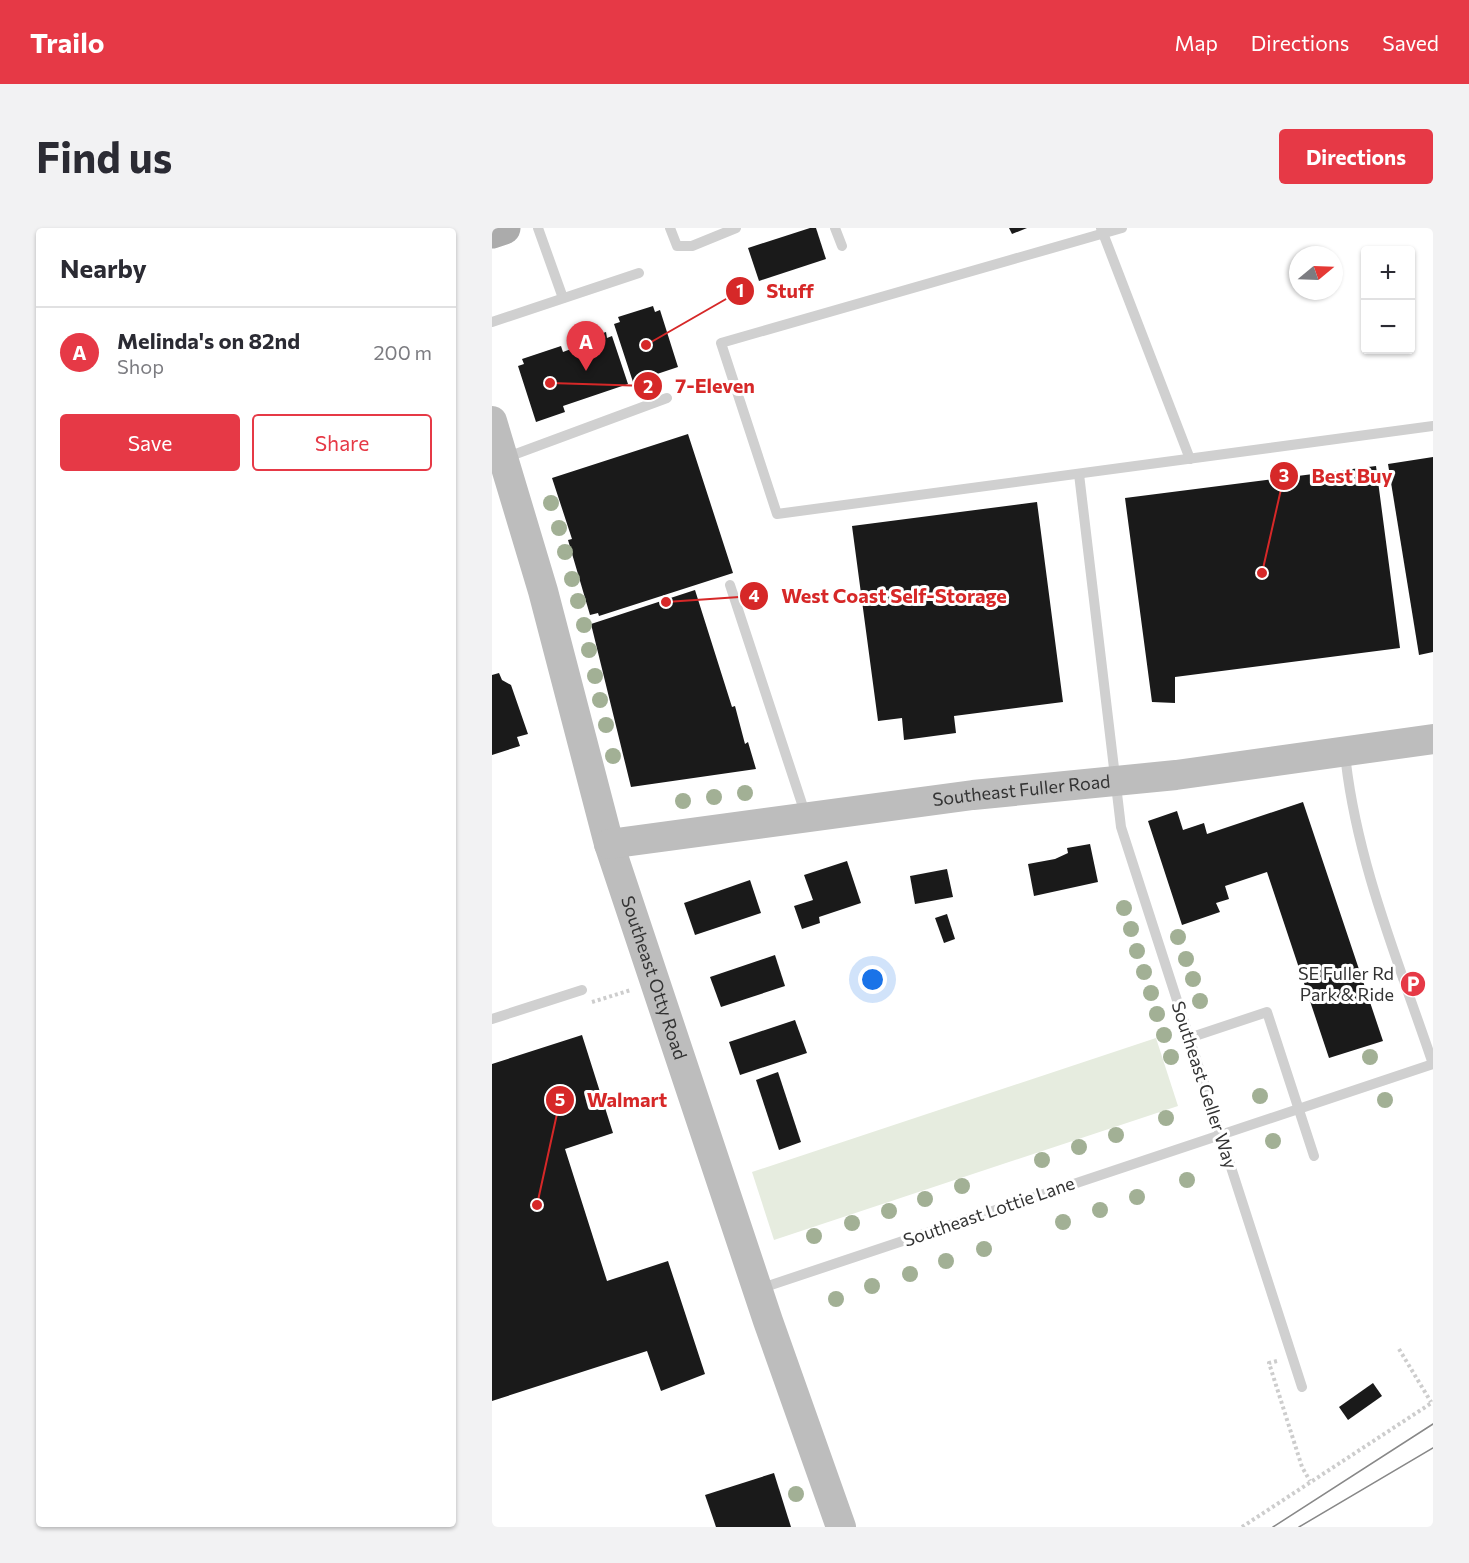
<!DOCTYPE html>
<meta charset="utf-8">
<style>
body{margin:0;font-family:Commissioner,sans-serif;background:#f2f2f3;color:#2b2b33}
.controls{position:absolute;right:18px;top:18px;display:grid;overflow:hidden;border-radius:6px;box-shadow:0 2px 4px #0004}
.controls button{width:54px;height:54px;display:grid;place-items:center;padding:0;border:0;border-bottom:2px solid #e1e1e2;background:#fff;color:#2b2b33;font:30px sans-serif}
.compass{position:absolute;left:797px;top:18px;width:54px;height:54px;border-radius:50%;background:#fff;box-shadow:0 2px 4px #0004;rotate:71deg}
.you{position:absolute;left:381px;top:752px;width:21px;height:21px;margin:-15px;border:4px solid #fff;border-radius:50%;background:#1a73e8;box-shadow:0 0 0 9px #1a73e833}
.badge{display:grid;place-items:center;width:39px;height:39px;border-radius:50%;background:#e63946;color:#fff;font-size:20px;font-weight:700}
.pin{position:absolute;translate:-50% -50px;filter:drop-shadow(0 2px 3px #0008)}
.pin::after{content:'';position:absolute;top:32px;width:21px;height:18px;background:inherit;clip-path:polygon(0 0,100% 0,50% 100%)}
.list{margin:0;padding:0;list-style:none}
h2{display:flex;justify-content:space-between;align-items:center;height:78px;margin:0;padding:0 24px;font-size:26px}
h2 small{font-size:20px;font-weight:400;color:#7c7c81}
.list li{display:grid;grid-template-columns:39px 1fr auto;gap:18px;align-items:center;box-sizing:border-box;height:90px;padding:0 24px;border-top:2px solid #e1e1e2}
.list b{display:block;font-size:22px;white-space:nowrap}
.list p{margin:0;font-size:20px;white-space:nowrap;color:#7c7c81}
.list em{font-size:20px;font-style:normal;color:#7c7c81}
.actions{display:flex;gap:12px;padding:18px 24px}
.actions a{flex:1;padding:14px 0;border:2px solid #e63946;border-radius:6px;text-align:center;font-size:21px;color:#e63946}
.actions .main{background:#e63946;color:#fff}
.map{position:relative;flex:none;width:941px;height:1299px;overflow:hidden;border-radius:6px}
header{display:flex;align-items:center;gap:36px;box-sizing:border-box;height:84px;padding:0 30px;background:#e63946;color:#fff}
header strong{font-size:28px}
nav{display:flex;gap:33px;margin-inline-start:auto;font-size:21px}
.intro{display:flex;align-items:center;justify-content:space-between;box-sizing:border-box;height:144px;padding:0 36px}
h1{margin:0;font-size:42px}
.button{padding:15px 27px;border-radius:6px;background:#e63946;color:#fff;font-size:21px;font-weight:700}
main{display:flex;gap:36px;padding:0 36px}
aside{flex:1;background:#fff;border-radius:6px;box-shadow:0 2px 4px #0004}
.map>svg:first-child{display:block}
</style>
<header>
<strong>Trailo</strong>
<nav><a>Map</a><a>Directions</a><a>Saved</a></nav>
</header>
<div class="intro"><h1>Find us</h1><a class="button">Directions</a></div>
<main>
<aside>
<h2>Nearby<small></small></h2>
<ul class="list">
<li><span class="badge">A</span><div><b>Melinda's on 82nd</b><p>Shop</p></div><em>200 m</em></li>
</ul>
<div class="actions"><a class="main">Save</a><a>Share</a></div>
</aside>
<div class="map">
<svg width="941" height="1299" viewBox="0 0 941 1299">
<rect width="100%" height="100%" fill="#fff"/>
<!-- green -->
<path fill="#e6ecdf" d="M 664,810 L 686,878 L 282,1012 L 260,944 Z"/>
<!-- building -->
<g fill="#1a1a1a">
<path d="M 318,0 L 324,0 L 334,31 L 267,53 L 256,20 Z"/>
<path d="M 517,0 L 535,0 L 520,6 Z"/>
<path d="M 161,78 L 163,84 L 168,82 L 186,139 L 141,154 L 122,96 L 128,94 L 126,89 Z"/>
<path d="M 114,104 L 115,110 L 120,108 L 136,156 L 71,178 L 73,184 L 44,194 L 26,138 L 32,136 L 30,131 L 69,118 L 71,124 L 79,121 L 78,116 Z"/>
<path d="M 196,206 L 241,345 L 107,388 L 106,385 L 98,387 L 76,312 L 80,311 L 60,250 Z"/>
<path d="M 941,229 L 941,424 L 927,427 L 896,236 Z"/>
<path d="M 884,238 L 908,420 L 683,449 L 683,475 L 660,474 L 633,270 Z"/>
<path d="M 545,274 L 571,474 L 462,488 L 464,505 L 412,512 L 410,490 L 386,493 L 360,298 Z"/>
<path d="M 203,362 L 240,479 L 243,478 L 253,516 L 256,514 L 264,541 L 139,559 L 99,396 Z"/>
<path d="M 7,445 L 10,452 L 19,457 L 36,506 L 25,509 L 28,518 L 0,527 L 0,447 Z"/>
<path d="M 811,574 L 891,813 L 837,830 L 775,644 L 733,658 L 737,671 L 724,675 L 728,684 L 690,697 L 656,593 L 685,583 L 691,602 L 712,595 L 715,606 Z"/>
<path d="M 598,616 L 606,654 L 542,668 L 536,636 L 563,631 L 576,625 L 575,620 Z"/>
<path d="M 355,633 L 369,675 L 327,689 L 328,695 L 310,701 L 302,678 L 321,672 L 312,647 Z"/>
<path d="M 455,641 L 461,669 L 423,676 L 418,648 Z"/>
<path d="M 258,652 L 269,685 L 203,707 L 192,675 Z"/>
<path d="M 455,686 L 463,711 L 452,715 L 443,690 Z"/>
<path d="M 283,727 L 293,758 L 229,779 L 218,749 Z"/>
<path d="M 303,792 L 315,825 L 248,847 L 237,814 Z"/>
<path d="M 90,807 L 121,905 L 73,921 L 115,1053 L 176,1033 L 213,1146 L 169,1163 L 155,1123 L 0,1173 L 0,836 Z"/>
<path d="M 286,844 L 309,914 L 287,922 L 264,852 Z"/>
<path d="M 881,1155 L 890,1168 L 856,1192 L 847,1179 Z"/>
<path d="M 282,1245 L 299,1299 L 224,1299 L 213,1267 Z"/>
</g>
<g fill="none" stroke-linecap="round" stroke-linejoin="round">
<!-- path -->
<g stroke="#cdcdcd" stroke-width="4" stroke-dasharray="3 3" stroke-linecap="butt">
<path d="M 100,774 L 139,762"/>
<path d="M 907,1121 L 939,1174"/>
<path d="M 785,1133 L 777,1135 L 810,1239 L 818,1253"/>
<path d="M 750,1299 L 941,1174"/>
</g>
<!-- lane -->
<g stroke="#d0d0d0" stroke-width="10">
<path d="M 46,0 L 71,70"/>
<path d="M 178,0 L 185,18 L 200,18 L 244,0"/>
<path d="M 343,0 L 350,18"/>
<path d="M 609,0 L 698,231"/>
<path d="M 630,0 L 229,115 L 285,286 L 941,198"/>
<path d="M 0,94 L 147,45"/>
<path d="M 13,230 L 175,170"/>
<path d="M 587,246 L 629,599 L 810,1159"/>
<path d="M 238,357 L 314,588"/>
<path d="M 853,526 C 864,633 907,735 941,836"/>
<path d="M 0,791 L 90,762"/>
<path d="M 697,810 L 775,784 L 822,928"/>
<path d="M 267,1061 L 941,836"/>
</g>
<!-- secondary -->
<g stroke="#bdbdbd" stroke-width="30">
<path id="s1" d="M 0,193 L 51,363 L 117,616 L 276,1093 L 349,1299"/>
<path id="s2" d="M 117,616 L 481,567 L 684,547 L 941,511"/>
</g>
<!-- primary -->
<path stroke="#ababab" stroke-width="33" d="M 0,4 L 12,0"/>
<!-- tram -->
<g stroke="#888" stroke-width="1.5">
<path d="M 781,1299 L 941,1196"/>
<path d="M 807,1299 L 941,1220"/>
</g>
</g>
<!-- trees -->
<g fill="#a2b095">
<circle cx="59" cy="275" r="8"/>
<circle cx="67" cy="300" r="8"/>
<circle cx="73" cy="324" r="8"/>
<circle cx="80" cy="351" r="8"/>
<circle cx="86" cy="373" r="8"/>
<circle cx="92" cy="397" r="8"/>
<circle cx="97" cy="422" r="8"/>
<circle cx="103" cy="448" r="8"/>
<circle cx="108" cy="472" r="8"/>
<circle cx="114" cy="497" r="8"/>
<circle cx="121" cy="528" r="8"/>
<circle cx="253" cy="565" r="8"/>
<circle cx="222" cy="569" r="8"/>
<circle cx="191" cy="573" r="8"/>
<circle cx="632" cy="680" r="8"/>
<circle cx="639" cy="701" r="8"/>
<circle cx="686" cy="709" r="8"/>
<circle cx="645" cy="723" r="8"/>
<circle cx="694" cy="731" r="8"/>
<circle cx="652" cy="744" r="8"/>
<circle cx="701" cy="751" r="8"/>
<circle cx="659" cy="765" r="8"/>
<circle cx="708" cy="773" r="8"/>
<circle cx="665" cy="786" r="8"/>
<circle cx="672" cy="807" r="8"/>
<circle cx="679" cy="829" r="8"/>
<circle cx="878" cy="829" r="8"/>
<circle cx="768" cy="868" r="8"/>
<circle cx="893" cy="872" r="8"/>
<circle cx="674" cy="890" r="8"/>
<circle cx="624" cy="907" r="8"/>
<circle cx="781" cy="913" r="8"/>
<circle cx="587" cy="919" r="8"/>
<circle cx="550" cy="932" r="8"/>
<circle cx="695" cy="952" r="8"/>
<circle cx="470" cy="958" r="8"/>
<circle cx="645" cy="969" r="8"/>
<circle cx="433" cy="971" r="8"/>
<circle cx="608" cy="982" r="8"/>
<circle cx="397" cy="983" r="8"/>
<circle cx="571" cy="994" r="8"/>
<circle cx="360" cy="995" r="8"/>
<circle cx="322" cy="1008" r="8"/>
<circle cx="492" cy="1021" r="8"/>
<circle cx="454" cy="1033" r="8"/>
<circle cx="418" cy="1046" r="8"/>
<circle cx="380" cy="1058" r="8"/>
<circle cx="344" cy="1071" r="8"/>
<circle cx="304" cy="1266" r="8"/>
</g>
<!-- icons -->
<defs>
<g id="parking-disc" transform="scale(1.35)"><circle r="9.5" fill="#e63946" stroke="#fff"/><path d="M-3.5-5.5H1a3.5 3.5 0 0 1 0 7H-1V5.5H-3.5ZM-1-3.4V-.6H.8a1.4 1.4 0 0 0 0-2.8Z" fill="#fff"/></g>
</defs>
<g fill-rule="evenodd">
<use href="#parking-disc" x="921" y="756"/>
</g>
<g text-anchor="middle" stroke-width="6" stroke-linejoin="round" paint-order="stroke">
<!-- street labels -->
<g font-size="18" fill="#333" stroke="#fff">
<text dy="6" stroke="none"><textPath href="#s2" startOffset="416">Southeast Fuller Road</textPath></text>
<text dy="6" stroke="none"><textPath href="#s1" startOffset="580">Southeast Otty Road</textPath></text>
<text transform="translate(712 857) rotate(72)" y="6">Southeast Geller Way</text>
<text transform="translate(497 984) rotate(-19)" y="6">Southeast Lottie Lane</text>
</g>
<!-- poi labels -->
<g font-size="18" fill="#333" stroke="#fff" text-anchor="end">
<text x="902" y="752">SE Fuller Rd<tspan x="902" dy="21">Park &amp; Ride</tspan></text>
</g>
</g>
<!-- callouts -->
<path fill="none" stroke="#d62828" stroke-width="2" d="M154 117L248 63M58 155L156 158M770 345L792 248M174 374L262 368M45 977L68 872"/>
<g fill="#d62828" stroke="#fff" stroke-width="2">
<circle cx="154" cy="117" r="6"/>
<circle cx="58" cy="155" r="6"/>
<circle cx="770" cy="345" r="6"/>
<circle cx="174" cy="374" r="6"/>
<circle cx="45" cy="977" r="6"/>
<circle cx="248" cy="63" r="15"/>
<circle cx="156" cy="158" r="15"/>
<circle cx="792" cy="248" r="15"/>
<circle cx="262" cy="368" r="15"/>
<circle cx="68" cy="872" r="15"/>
</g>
<g font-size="18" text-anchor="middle" font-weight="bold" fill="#fff">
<text x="248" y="69">1</text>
<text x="156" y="165">2</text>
<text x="792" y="254">3</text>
<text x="262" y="374">4</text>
<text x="68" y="878">5</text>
</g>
<g font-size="20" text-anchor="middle" font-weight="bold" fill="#d62828" stroke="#fff" stroke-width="6" stroke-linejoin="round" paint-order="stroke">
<text x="298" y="70">Stuff</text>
<text x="223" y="165">7-Eleven</text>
<text x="860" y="255">Best Buy</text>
<text x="402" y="375">West Coast Self-Storage</text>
<text x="135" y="879">Walmart</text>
</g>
</svg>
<div class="controls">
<button>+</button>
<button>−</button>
</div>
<svg class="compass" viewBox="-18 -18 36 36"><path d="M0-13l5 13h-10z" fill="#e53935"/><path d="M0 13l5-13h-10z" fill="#7c7c81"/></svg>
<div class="you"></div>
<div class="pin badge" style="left:94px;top:143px">A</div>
</div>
</main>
